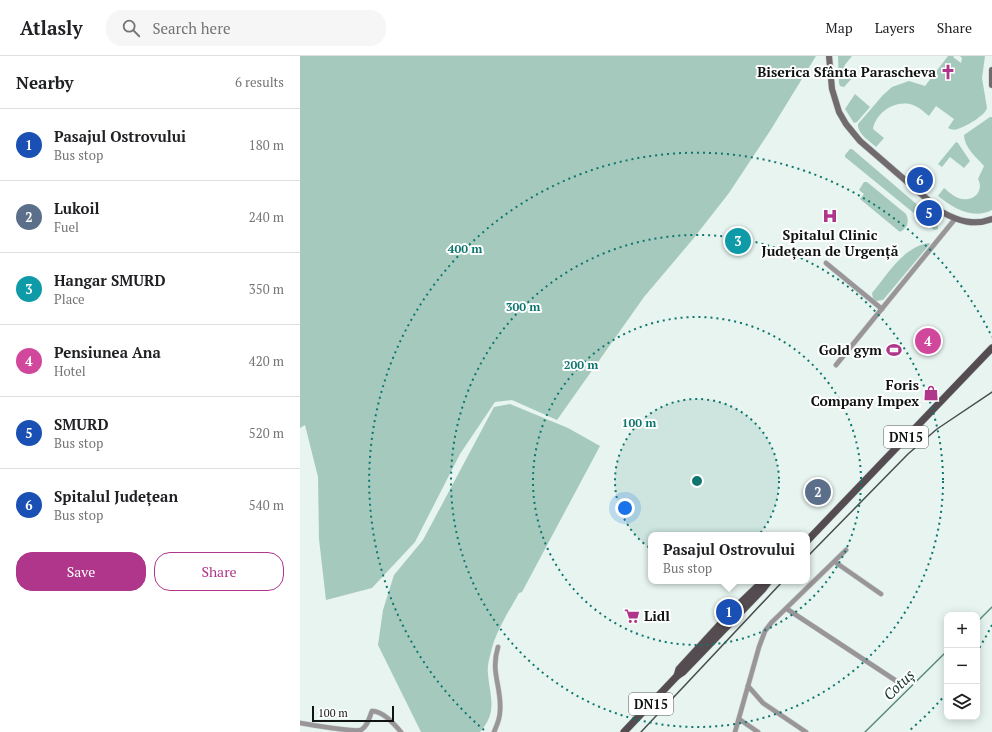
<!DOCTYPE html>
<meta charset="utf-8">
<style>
body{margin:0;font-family:"PT Serif",serif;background:#f6f6f6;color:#202124}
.controls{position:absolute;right:12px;bottom:12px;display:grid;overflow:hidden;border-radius:8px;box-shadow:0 2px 10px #0003}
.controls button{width:36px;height:36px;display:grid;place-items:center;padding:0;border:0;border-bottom:1px solid #e0e0e0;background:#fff;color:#202124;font:20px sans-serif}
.scale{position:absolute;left:12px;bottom:10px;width:82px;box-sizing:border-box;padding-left:4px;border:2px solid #0f1311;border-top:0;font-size:11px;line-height:14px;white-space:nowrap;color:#0f1311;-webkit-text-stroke:3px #fff;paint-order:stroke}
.you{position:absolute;left:325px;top:452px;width:14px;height:14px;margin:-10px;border:3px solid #fff;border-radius:50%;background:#1a73e8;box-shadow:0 0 0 6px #1a73e833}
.badge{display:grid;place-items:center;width:26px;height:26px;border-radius:50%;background:#af368a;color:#fff;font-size:13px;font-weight:700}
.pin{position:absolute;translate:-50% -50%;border:2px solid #fff;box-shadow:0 1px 4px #0006}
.popup{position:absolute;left:348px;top:476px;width:162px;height:52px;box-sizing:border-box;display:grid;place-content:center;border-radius:8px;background:#fff;filter:drop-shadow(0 1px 3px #0005);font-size:13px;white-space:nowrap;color:#757577}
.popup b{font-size:15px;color:#202124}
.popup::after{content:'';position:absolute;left:50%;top:100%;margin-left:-8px;border:8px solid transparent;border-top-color:#fff}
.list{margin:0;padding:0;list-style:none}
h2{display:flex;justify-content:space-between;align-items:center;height:52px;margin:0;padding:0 16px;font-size:17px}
h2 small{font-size:13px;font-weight:400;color:#757577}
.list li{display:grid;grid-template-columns:26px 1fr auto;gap:12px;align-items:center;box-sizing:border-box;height:72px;padding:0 16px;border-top:1px solid #e0e0e0}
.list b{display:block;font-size:15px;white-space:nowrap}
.list p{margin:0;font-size:13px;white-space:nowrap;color:#757577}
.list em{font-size:13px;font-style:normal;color:#757577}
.actions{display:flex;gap:8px;padding:12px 16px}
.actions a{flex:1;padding:9px 0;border:1px solid #af368a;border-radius:16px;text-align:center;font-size:14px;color:#af368a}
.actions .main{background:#af368a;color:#fff}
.icon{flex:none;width:22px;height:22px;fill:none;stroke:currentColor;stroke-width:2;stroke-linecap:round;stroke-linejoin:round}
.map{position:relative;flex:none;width:692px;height:676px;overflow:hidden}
header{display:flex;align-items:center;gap:24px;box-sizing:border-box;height:56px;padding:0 20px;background:#fff;border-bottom:1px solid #e0e0e0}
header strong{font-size:19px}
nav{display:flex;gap:22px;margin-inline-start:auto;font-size:14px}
.search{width:280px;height:36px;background:#f6f6f6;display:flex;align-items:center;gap:10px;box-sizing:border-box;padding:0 14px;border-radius:16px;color:#757577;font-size:15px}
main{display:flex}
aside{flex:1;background:#fff}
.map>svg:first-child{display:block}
</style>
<header>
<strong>Atlasly</strong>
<div class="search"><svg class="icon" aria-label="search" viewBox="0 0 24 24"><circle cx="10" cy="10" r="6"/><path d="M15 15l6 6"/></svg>Search here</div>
<nav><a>Map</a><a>Layers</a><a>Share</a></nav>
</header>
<main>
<aside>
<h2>Nearby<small>6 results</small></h2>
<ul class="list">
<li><span class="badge" style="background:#1a4fb4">1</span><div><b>Pasajul Ostrovului</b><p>Bus stop</p></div><em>180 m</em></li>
<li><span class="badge" style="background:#5c6f8a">2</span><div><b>Lukoil</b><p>Fuel</p></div><em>240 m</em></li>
<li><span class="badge" style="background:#0f9aa8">3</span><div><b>Hangar SMURD</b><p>Place</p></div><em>350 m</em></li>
<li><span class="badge" style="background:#d1479c">4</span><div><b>Pensiunea Ana</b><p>Hotel</p></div><em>420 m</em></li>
<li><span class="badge" style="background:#1a4fb4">5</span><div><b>SMURD</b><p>Bus stop</p></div><em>520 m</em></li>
<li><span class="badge" style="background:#1a4fb4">6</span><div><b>Spitalul Județean</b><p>Bus stop</p></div><em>540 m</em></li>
</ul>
<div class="actions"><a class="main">Save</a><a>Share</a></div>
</aside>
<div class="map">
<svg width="692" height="676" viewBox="0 0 692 676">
<rect width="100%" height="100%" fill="#e7f4ef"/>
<!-- green -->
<g fill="#a5cabd">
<path d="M 0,0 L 516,0 L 470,75 L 429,137 L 393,183 L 344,241 L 257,364 L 212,344 L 195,346 L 160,398 L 115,486 L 72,532 L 26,544 L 19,483 L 18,421 L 5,369 L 0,372 Z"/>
<path d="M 538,0 L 552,0 L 544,10 L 554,18 L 554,20 L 544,31 L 540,30 L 539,27 Z"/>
<path d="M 648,0 L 654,0 L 653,1 L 661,7 L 662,2 L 660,0 L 685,0 L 682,22 L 687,52 C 685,60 666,70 658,73 C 654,74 652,74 648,72 L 654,63 L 636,50 L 629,60 C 624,56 619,51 613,49 C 596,43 576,56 573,73 L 584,82 L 576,91 C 570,85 557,78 558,68 L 583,39 L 592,31 L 609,25 L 625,30 Z"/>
<path d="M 555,38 L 570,51 L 557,66 L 554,67 L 545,53 Z"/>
<path d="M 690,61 L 692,61 L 692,154 C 673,164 653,152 638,140 L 644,132 C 649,136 656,143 663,143 C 675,145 684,134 678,123 L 684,110 C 676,101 664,91 664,79 Z"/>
<path d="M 656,86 L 658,87 L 670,105 L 664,112 L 650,101 L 642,111 L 638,108 Z"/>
<path d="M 550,93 L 552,93 L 620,151 L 621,153 L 618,158 L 615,158 L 545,101 L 545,99 Z"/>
<path d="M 564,126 L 567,126 L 606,158 C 610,166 607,172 600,176 L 560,143 L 564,138 L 559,134 Z"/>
<path d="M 624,156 C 631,159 639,166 638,173 L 634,174 L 621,163 L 620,161 Z"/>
<path d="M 629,187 L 630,188 L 583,244 L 576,245 L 573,243 L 572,237 C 588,218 603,191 629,187 Z"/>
<path d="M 210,348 L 268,372 L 300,390 L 222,536 L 219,537 C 209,555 195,577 191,596 C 189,603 187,611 188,618 C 190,642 198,655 180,676 L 121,676 L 78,589 L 83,554 L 94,519 L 123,484 L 194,351 Z"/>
</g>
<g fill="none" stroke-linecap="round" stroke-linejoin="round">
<!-- stream -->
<g stroke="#5d8b7b" stroke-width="1.5">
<path d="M 677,566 L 692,551"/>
<path d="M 565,676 L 647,595"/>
</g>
<!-- street casing -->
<g stroke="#c4d0cb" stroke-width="5.5">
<g id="street">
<path d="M 526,207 L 582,253"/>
<path d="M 536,309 L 655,163"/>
<path d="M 535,506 L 581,538"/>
<path d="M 487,553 L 604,630"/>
<path d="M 448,630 L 463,647 L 506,676"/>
<path d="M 439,663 L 458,676"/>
<path d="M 0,667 C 11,669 53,676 61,674 C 68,670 69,662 72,655 C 83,655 94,668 101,676"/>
<path d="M 194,676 C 197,669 200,663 200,655 C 202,631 190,617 198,591"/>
<path d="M 435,676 L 459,591 L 465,575 L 472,566 L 546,494"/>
</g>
</g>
<!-- secondary casing -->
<g stroke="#c4d0cb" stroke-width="7">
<g id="secondary">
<path d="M 529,0 L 532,33 L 539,56 L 546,68 L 560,85 L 642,156 C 658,165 674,170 692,163"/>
<path d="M 692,14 L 692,29"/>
</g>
</g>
<!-- primary casing -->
<g stroke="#c4d0cb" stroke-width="8">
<g id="primary">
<path d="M 507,485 L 692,292"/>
<path d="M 377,620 L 379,613 L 435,552 L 459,529 L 467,527"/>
<path d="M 324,676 L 377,620 L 383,616 L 463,533 L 469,525"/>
</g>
</g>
<!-- street -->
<use href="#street" stroke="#9a9598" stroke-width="4.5"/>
<!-- secondary -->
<use href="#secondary" stroke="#716a6e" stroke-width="6"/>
<!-- primary -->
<use href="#primary" stroke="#544c50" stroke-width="7"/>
<!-- rail -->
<g stroke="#474e4b" stroke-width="1.5">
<path d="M 507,501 L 608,398 L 637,373 L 692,336"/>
<path d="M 341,676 L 483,525"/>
</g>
</g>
<!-- distance rings -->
<circle cx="397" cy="425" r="82" fill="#0f766e" fill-opacity=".12"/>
<g fill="none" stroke="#0f766e" stroke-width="2" stroke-dasharray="2 4">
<circle cx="397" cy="425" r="82"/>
<circle cx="397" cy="425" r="164"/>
<circle cx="397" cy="425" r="246"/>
<path d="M692 569A328 328 0 0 1 678 594M646 638A328 328 0 0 1 610 674M184 674A328 328 0 1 1 692 281"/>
</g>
<!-- icons -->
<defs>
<g id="church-bare" transform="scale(1.2)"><path d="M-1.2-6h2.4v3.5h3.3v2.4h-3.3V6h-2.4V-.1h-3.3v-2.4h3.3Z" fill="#af368a" stroke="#fff" stroke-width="2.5" paint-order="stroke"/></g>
<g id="hospital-bare" transform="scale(1.2)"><path d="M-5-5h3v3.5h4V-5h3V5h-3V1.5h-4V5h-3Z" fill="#af368a" stroke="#fff" stroke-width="2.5" paint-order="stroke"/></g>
<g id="stadium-bare" transform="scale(1.2)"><path d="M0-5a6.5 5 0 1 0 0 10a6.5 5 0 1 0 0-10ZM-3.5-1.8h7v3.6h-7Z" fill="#af368a" stroke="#fff" stroke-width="2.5" paint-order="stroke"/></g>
<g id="shop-bare" transform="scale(1.2)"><path d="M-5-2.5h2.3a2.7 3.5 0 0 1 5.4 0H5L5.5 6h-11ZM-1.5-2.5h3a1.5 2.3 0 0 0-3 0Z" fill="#af368a" stroke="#fff" stroke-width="2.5" paint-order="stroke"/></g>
<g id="supermarket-bare" transform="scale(1.2)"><path d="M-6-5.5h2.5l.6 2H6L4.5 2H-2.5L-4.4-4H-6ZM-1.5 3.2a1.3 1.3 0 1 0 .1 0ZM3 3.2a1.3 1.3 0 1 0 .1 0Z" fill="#af368a" stroke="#fff" stroke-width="2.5" paint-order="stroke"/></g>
</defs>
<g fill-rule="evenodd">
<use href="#church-bare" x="648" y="16"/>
<use href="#hospital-bare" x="530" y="160"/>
<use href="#stadium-bare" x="594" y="294"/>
<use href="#shop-bare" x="631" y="337"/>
<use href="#supermarket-bare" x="332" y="560"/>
</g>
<g text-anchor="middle" stroke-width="4" stroke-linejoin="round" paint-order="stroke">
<!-- shield labels -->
<g fill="#fff" stroke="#575a58" stroke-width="1">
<rect x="584" y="370" width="44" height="22" rx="3"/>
<rect x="329" y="637" width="44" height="22" rx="3"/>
</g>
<g font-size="13" font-weight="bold" fill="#0f1311">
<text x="606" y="386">DN15</text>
<text x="351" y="653">DN15</text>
</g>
<!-- poi labels -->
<g font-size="14" font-weight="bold" fill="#0f1311" stroke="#fff" text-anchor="end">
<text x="636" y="21">Biserica Sfânta Parascheva</text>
<text x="530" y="184" text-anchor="middle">Spitalul Clinic<tspan x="530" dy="16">Județean de Urgență</tspan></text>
<text x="582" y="299">Gold gym</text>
<text x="619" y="334">Foris<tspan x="619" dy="16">Company Impex</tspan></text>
<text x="344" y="565" text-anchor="start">Lidl</text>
</g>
<!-- water labels -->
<g font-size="15" font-style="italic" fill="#16352c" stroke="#fff">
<text transform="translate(599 629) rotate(-44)" y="5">Cotuș</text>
</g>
</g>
<circle cx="397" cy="425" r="6" fill="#0f766e" stroke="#fff" stroke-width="2"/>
<g font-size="12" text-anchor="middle" font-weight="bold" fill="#0f766e" stroke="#fff" stroke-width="4" stroke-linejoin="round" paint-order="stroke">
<text x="165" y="197">400 m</text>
<text x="223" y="255">300 m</text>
<text x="281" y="313">200 m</text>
<text x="339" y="371">100 m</text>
</g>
</svg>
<div class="controls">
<button>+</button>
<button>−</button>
<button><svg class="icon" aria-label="layers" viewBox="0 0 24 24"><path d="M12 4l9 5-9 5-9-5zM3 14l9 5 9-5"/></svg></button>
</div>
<div class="scale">100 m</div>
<div class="you"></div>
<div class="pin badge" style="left:429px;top:556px;background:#1a4fb4">1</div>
<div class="popup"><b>Pasajul Ostrovului</b>Bus stop</div>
<div class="pin badge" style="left:518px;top:436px;background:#5c6f8a">2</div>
<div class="pin badge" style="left:438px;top:185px;background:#0f9aa8">3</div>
<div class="pin badge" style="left:628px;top:285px;background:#d1479c">4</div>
<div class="pin badge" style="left:629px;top:157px;background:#1a4fb4">5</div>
<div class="pin badge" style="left:620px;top:124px;background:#1a4fb4">6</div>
</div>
</main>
